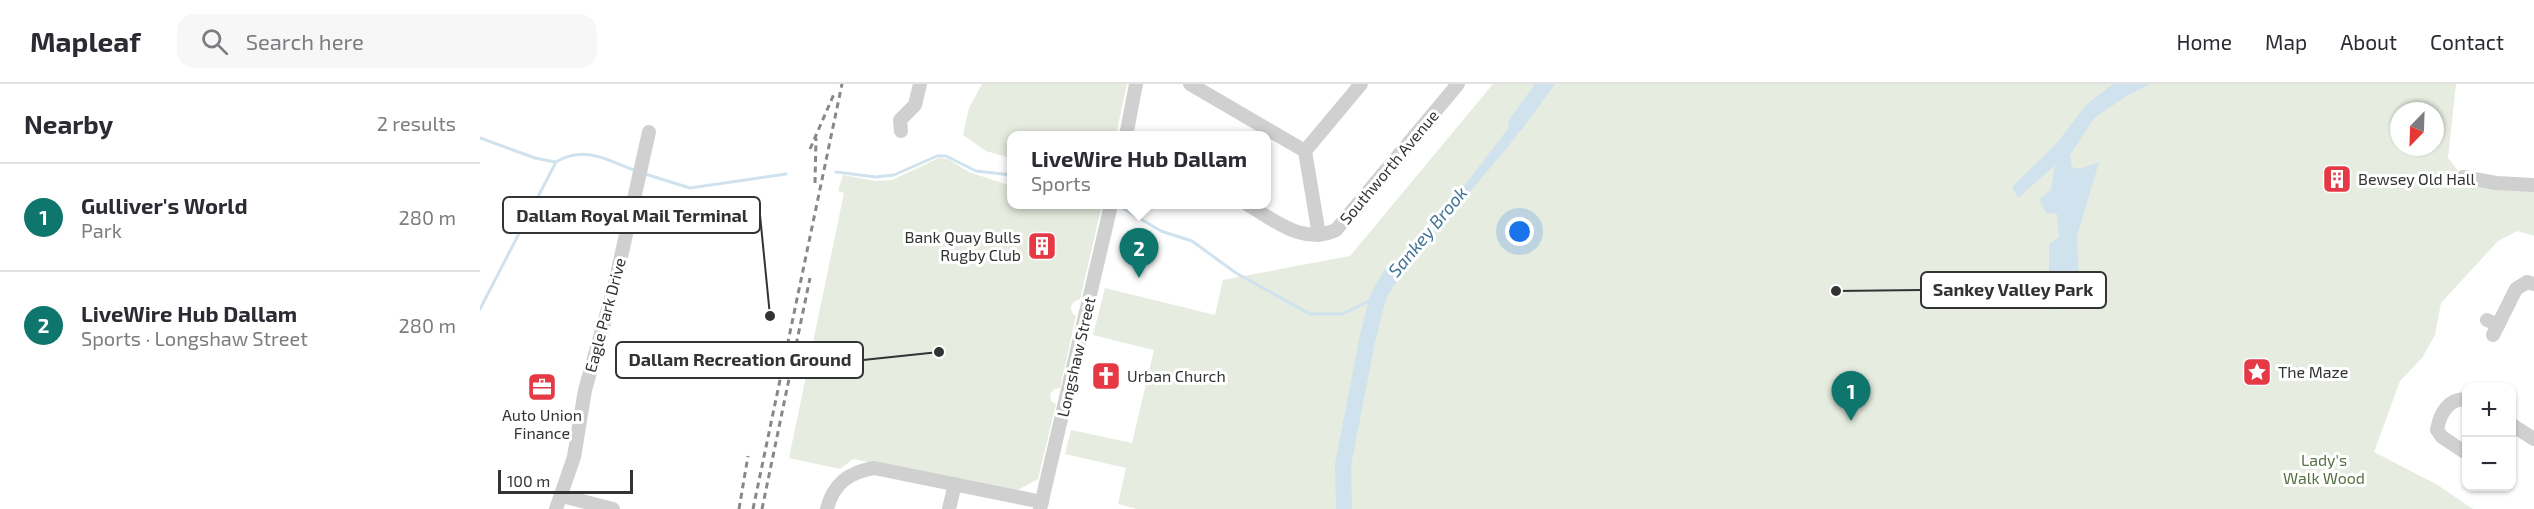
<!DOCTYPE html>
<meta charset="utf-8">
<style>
body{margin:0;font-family:"Exo 2",sans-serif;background:#f7f7f7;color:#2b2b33}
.controls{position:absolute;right:18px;bottom:18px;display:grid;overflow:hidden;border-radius:12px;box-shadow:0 2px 4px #0004}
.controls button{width:54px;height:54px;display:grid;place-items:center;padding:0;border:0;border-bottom:2px solid #e1e1e2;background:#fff;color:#2b2b33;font:30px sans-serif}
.compass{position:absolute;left:1910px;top:18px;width:54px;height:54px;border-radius:50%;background:#fff;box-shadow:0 2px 4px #0004;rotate:203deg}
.scale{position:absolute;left:18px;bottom:15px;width:135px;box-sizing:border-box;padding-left:6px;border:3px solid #333;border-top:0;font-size:16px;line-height:21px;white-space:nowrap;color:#333;-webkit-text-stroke:4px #fff;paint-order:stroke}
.you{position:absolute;left:1040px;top:148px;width:21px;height:21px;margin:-15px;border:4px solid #fff;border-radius:50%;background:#1a73e8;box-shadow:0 0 0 9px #1a73e833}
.badge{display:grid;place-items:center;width:39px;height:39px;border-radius:50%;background:#0f766e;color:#fff;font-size:20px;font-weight:700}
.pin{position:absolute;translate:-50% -50px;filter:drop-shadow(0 2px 3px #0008)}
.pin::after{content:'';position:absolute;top:32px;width:21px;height:18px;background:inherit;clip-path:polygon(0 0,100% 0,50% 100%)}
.popup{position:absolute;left:527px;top:47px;width:264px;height:78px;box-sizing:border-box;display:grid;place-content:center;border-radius:12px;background:#fff;filter:drop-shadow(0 2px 4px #0005);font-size:20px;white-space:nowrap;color:#7c7c81}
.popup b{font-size:22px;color:#2b2b33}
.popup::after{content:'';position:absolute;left:50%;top:100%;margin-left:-12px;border:12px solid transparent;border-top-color:#fff}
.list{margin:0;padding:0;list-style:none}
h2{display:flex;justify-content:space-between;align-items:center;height:78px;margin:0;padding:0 24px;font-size:26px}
h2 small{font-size:20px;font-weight:400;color:#7c7c81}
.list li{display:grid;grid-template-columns:39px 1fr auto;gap:18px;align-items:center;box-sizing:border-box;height:108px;padding:0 24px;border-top:2px solid #e1e1e2}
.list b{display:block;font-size:22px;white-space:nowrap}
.list p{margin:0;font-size:20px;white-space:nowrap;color:#7c7c81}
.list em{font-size:20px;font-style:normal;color:#7c7c81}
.icon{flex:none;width:33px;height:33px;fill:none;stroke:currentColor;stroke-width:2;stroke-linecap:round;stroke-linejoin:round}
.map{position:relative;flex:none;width:2054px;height:425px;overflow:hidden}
header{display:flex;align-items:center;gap:36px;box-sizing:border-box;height:84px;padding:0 30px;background:#fff;border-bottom:2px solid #e1e1e2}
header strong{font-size:28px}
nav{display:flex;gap:33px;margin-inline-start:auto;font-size:21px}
.search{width:420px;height:54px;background:#f7f7f7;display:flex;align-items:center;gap:15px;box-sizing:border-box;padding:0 21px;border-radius:18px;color:#7c7c81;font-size:22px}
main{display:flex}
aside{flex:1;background:#fff}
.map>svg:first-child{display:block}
</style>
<header>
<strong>Mapleaf</strong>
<div class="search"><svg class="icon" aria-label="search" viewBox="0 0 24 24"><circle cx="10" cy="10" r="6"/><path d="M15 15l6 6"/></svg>Search here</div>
<nav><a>Home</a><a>Map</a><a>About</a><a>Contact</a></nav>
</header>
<main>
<aside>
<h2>Nearby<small>2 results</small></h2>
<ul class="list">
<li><span class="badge">1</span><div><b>Gulliver's World</b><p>Park</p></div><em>280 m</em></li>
<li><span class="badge">2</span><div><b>LiveWire Hub Dallam</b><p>Sports · Longshaw Street</p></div><em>280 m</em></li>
</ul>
</aside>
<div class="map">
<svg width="2054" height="425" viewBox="0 0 2054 425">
<rect width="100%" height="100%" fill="#fff"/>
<!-- green -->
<g fill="#e6ecdf" fill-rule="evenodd">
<path d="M 502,0 L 647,0 L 636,51 L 532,52 L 531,74 L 506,67 L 483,51 L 489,24 Z"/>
<path d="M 1013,0 L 1976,0 L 1968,74 L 1983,93 L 2054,106 L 2054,152 L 2037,147 L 2018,157 L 1961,219 L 1955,251 L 1942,274 L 1920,297 L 1894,368 L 1956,400 L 1993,425 L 657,425 L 638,420 L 646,384 L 585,370 L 591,346 L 652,359 L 674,266 L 613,251 L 625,204 L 735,231 L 743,196 L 870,172 ZM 1919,27 L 1955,27 L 1955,63 L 1919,63 Z"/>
<path d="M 459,74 L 468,75 L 489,88 L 531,102 L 532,121 L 622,121 L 600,215 C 593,217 589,222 592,229 L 596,232 L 580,304 L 574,305 L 570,310 L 571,317 L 576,320 L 558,395 L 536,407 L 373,375 L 360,385 L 309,374 L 364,109 L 358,107 L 363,91 L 396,97 L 412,96 Z"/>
</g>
<!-- water -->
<g fill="#cfe2ee">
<path d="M 1066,0 L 1075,0 L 1027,64 L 945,161 L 920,187 L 906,214 L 896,207 L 902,194 L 950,138 L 981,106 L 1027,46 Z"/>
<path d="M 1633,0 L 1671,0 L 1648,11 L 1614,34 L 1590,71 L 1592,83 L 1600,85 L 1619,78 L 1597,152 L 1599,197 L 1579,223 L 1569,226 L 1569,160 L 1579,153 L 1577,130 L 1566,129 L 1559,115 L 1571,106 L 1575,81 L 1538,114 L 1532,103 L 1577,59 L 1606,21 Z"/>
</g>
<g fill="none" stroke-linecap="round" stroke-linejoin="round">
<!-- stream -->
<g stroke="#cfe2ee" stroke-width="3">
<path d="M 0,54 L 55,74 L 75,78"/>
<path d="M 356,88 L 396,93 L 414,91 L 457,72 L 466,72 L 496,87 L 532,91"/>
<path d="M 165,90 L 210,104 L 306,90"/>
<path d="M 637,121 L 681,147 L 712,157 L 756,189 L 830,230 L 862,230 L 898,213"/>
<path d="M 0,225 L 76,78 C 105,61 127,76 156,87"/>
</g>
<!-- river -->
<g stroke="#cfe2ee" stroke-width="16">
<path d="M 1036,40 L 1065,0"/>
<path d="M 864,425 L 863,381 L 887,257 L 898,213 L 910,192"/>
</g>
<!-- minor -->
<g stroke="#d0d0d0" stroke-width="14">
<path d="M 710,0 L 825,67 L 881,0"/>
<path d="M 421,47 L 420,36 L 435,21 L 440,0"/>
<path d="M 646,52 L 656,0"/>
<path d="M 825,67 L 839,151"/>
<path d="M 1983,93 L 2016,99 L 2054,101"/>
<path d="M 768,121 C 796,137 822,161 856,146 L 978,0"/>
<path d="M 2007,236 L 2018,241 L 2013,251"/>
<path d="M 2018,241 L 2036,205 L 2047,198 L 2054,200"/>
<path d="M 2032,341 L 2054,355"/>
<path d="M 1983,367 L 1962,353 L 1957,346 C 1960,329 1968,315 1986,315"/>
<path d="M 82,412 L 133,425"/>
<path d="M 76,425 L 94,373 L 105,306 L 134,204 L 169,48"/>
<path d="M 347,425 C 353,400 369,388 394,384 L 562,418"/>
<path d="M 469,425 L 475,400"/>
<path d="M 560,425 L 631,121"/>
</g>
<!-- rail -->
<g stroke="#888" stroke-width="3" stroke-dasharray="6 4.5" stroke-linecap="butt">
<path d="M 330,65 L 354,10"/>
<path d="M 335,99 L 336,54"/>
<path d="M 259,425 L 268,372"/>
<path d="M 273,425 L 362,0"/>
<path d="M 282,425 L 330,194"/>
</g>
</g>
<!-- icons -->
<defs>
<g id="building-square" transform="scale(1.5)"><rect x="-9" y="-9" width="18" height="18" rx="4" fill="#e63946" stroke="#fff"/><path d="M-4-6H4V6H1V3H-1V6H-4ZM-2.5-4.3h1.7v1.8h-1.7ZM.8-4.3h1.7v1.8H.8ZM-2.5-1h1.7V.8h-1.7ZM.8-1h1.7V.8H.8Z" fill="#fff"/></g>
<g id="sight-square" transform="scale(1.5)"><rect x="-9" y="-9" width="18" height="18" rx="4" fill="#e63946" stroke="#fff"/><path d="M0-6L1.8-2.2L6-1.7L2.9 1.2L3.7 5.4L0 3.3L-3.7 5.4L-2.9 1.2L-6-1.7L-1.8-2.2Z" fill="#fff"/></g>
<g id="church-square" transform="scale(1.5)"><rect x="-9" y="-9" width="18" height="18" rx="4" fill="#e63946" stroke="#fff"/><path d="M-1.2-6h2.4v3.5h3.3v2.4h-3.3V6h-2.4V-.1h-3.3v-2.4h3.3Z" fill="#fff"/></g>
<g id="office-square" transform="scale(1.5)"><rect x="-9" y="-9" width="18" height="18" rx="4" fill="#e63946" stroke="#fff"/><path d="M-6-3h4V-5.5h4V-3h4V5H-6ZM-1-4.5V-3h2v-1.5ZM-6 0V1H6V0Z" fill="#fff"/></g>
</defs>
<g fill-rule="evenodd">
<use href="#building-square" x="1857" y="95"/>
<use href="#building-square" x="562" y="162"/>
<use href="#sight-square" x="1777" y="288"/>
<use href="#church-square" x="626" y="292"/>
<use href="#office-square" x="62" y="303"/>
</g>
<g text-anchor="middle" stroke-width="6" stroke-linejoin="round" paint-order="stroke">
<!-- street labels -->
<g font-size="16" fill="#333" stroke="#fff">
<text transform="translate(909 83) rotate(-50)" y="6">Southworth Avenue</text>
<text transform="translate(125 231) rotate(-75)" y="6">Eagle Park Drive</text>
<text transform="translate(596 273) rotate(-77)" y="6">Longshaw Street</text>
</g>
<!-- poi labels -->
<g font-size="16" fill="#333" stroke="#fff" text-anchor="start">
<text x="1878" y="101">Bewsey Old Hall</text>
<text x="541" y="159" text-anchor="end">Bank Quay Bulls<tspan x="541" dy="18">Rugby Club</tspan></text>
<text x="1798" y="294">The Maze</text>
<text x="647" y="298">Urban Church</text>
<text x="62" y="337" text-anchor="middle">Auto Union<tspan x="62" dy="18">Finance</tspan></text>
</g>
<!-- park labels -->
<g font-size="16" fill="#56703f" stroke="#fff">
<text x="1844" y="382">Lady's<tspan x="1844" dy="18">Walk Wood</tspan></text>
</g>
<!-- water labels -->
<g font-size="18" font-style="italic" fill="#3f7597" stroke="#fff">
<text transform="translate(948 148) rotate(-50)" y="6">Sankey Brook</text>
</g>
</g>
<!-- callouts -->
<path fill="none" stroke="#333" stroke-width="2" d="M290 232L280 131M1356 207L1441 206M459 268L383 276"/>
<g fill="#333" stroke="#fff" stroke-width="2">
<circle cx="290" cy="232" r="6"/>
<circle cx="1356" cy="207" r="6"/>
<circle cx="459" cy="268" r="6"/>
</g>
<g fill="#fff" stroke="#333" stroke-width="2">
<rect x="23" y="113" width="257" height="36" rx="6"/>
<rect x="1441" y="188" width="185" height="36" rx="6"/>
<rect x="136" y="258" width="247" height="36" rx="6"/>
</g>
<g font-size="18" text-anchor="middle" font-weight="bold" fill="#333">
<text x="152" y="138">Dallam Royal Mail Terminal</text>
<text x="1533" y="212">Sankey Valley Park</text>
<text x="260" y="282">Dallam Recreation Ground</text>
</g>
</svg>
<div class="controls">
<button>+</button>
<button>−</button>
</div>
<svg class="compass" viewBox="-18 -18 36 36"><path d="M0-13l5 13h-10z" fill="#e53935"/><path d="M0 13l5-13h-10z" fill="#7c7c81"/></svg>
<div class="scale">100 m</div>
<div class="you"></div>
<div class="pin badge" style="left:1371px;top:337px">1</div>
<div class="pin badge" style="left:659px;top:194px">2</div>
<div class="popup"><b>LiveWire Hub Dallam</b>Sports</div>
</div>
</main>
